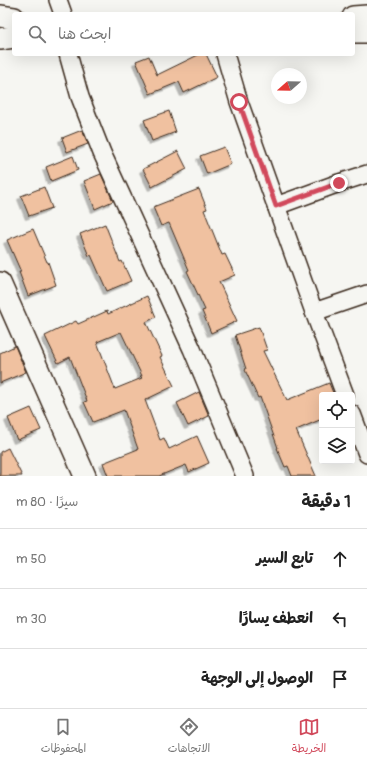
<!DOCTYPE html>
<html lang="ar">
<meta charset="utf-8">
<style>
body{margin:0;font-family:Pangolin,"Playpen Sans Arabic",sans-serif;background:#f2f2f2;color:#222;direction:rtl}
.controls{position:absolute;right:12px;bottom:12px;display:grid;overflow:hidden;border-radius:4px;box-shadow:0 4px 16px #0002}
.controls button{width:36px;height:36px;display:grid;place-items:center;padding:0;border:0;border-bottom:1px solid #e0e0e0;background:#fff;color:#222;font:20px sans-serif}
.compass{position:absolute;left:271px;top:68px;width:36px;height:36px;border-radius:50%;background:#fff;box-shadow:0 4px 16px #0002;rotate:250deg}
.stop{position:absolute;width:12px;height:12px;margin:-9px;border:3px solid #d1495b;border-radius:50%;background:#fff}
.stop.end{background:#d1495b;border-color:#fff;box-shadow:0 1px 4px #0008}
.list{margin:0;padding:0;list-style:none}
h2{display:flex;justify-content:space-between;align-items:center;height:52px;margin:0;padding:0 16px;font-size:17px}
h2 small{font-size:13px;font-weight:400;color:#767676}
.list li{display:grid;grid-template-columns:26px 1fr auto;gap:12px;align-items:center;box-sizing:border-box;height:60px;padding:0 16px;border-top:1px solid #e0e0e0}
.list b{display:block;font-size:15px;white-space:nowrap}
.list em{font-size:13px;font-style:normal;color:#767676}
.icon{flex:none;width:22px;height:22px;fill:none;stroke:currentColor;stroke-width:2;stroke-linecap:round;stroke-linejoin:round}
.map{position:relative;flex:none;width:367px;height:476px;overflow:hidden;direction:ltr}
.search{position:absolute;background:#fff;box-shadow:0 4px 16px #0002;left:12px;right:12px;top:12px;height:44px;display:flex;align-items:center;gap:10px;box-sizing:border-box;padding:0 14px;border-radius:4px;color:#767676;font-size:15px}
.sheet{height:232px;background:#fff}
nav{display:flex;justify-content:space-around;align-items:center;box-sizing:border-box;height:56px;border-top:1px solid #e0e0e0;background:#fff;font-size:11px;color:#767676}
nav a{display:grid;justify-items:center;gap:2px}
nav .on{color:#d1495b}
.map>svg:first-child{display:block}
</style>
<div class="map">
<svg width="367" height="476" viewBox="0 0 367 476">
<defs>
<filter id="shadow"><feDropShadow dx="-3.5" dy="3.5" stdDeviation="0" flood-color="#0004"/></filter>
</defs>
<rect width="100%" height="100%" fill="#f6f6f2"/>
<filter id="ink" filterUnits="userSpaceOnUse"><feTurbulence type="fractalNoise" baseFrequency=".025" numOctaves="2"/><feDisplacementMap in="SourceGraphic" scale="8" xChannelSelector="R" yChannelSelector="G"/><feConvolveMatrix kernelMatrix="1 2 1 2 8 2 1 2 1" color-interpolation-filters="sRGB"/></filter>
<g filter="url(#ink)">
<!-- building -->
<g fill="#f0c1a0" stroke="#3b2a1e" fill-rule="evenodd" filter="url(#shadow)">
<path d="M 200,54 L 206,54 L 217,77 L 184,93 L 179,82 L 150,94 L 136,61 L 149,56 L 157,75 Z"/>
<path d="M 169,111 L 176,132 L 152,141 L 144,120 Z"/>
<path d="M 82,130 L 88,144 L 67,152 L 62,138 Z"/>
<path d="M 224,147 L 231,164 L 207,174 L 200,156 Z"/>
<path d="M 178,151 L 187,169 L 152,187 L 143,169 Z"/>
<path d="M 73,156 L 78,170 L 51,181 L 46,167 Z"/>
<path d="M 101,174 L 113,201 L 95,209 L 84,181 Z"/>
<path d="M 44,187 L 52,208 L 29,216 L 21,196 Z"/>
<path d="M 199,189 L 207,209 L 204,210 L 222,255 L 225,254 L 235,275 L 219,282 L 237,321 L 211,333 L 202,311 L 205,310 L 187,271 L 189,270 L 169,223 L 161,226 L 153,207 Z"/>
<path d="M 105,224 L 120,262 L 122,261 L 131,281 L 107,291 L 91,255 L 89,256 L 80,234 Z"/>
<path d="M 33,229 L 47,262 L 48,262 L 56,285 L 28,296 L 19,272 L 21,272 L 7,240 Z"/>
<path d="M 147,296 L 156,317 L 146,322 L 162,356 L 160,357 L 174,386 L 145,400 L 160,440 L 164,438 L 169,449 L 197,436 L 209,463 L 189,472 L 186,465 L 159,476 L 108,476 L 103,463 L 138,449 L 124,410 L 93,422 L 84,402 L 87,401 L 70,357 L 58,363 L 45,336 L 76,321 L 78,324 L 107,311 L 108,314 ZM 121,332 L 142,376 L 140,376 L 142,378 L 115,389 L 97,342 Z"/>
<path d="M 259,327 L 267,350 L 263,351 L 287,400 L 329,383 L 334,395 L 322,395 L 322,419 L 296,430 L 316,476 L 292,476 L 288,466 L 285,467 L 277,448 L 278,448 L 260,397 L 258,398 L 245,370 L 246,369 L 235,335 Z"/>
<path d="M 15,346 L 26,372 L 0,383 L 0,353 Z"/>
<path d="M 199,392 L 209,416 L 188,426 L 177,403 Z"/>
<path d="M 31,408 L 41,430 L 17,440 L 8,418 Z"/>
<path d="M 8,448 L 22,476 L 0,476 L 0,452 Z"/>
</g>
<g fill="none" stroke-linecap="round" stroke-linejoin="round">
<!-- minor casing -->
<g stroke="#3b2a1e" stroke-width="20">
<g id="minor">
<path d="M 58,0 L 63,14"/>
<path d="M 68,54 L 80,97 L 102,153 L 192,349 L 245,476"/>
<path d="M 225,54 L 239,102 L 314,312 L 345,395"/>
<path d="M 276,206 L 339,183 L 367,174"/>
<path d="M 314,312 L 367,294"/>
<path d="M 352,414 L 367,454"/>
</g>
</g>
<!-- tertiary casing -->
<g stroke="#3b2a1e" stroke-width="24">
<g id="tertiary">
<path d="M 0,16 L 14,18"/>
<path d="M 353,17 L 367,16"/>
<path d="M 353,32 L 367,32"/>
<path d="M 0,39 L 14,37"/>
<path d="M 0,283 L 85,476"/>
</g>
</g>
<!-- minor -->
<use href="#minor" stroke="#f6f6f2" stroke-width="17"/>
<!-- tertiary -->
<use href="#tertiary" stroke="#f6f6f2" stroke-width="21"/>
</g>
</g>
<g fill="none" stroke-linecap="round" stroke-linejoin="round" filter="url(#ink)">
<!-- route -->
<path stroke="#d1495b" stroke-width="5" d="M 239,102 L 276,206 L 339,183"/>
</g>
</svg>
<div class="controls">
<button><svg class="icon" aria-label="locate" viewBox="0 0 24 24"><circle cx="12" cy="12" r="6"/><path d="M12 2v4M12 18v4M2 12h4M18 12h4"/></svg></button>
<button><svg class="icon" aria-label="layers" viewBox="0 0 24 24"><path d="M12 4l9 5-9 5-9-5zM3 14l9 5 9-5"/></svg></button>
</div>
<svg class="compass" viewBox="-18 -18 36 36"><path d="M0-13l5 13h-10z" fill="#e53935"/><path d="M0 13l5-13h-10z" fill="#767676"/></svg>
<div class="stop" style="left:239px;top:102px"></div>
<div class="stop end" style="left:339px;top:183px"></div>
<div class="search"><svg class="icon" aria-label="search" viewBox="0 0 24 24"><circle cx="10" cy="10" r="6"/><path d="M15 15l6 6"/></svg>ابحث هنا</div>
</div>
<section class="sheet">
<h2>1 دقيقة<small>سيرًا · 80 m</small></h2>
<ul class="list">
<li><svg class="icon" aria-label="ahead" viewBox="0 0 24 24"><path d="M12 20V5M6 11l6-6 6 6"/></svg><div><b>تابع السير</b></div><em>50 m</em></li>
<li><svg class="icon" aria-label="left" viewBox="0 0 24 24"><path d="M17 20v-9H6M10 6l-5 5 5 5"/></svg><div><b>انعطف يسارًا</b></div><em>30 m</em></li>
<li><svg class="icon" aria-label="arrive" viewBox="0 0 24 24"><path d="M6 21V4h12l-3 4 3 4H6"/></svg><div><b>الوصول إلى الوجهة</b></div></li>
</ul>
</section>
<nav>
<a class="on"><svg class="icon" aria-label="map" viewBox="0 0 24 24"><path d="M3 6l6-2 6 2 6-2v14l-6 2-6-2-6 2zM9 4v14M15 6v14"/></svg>الخريطة</a>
<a><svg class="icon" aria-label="directions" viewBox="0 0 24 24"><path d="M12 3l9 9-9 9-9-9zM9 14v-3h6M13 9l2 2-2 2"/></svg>الاتجاهات</a>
<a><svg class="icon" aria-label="saved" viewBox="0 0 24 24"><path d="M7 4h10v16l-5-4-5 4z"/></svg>المحفوظات</a>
</nav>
